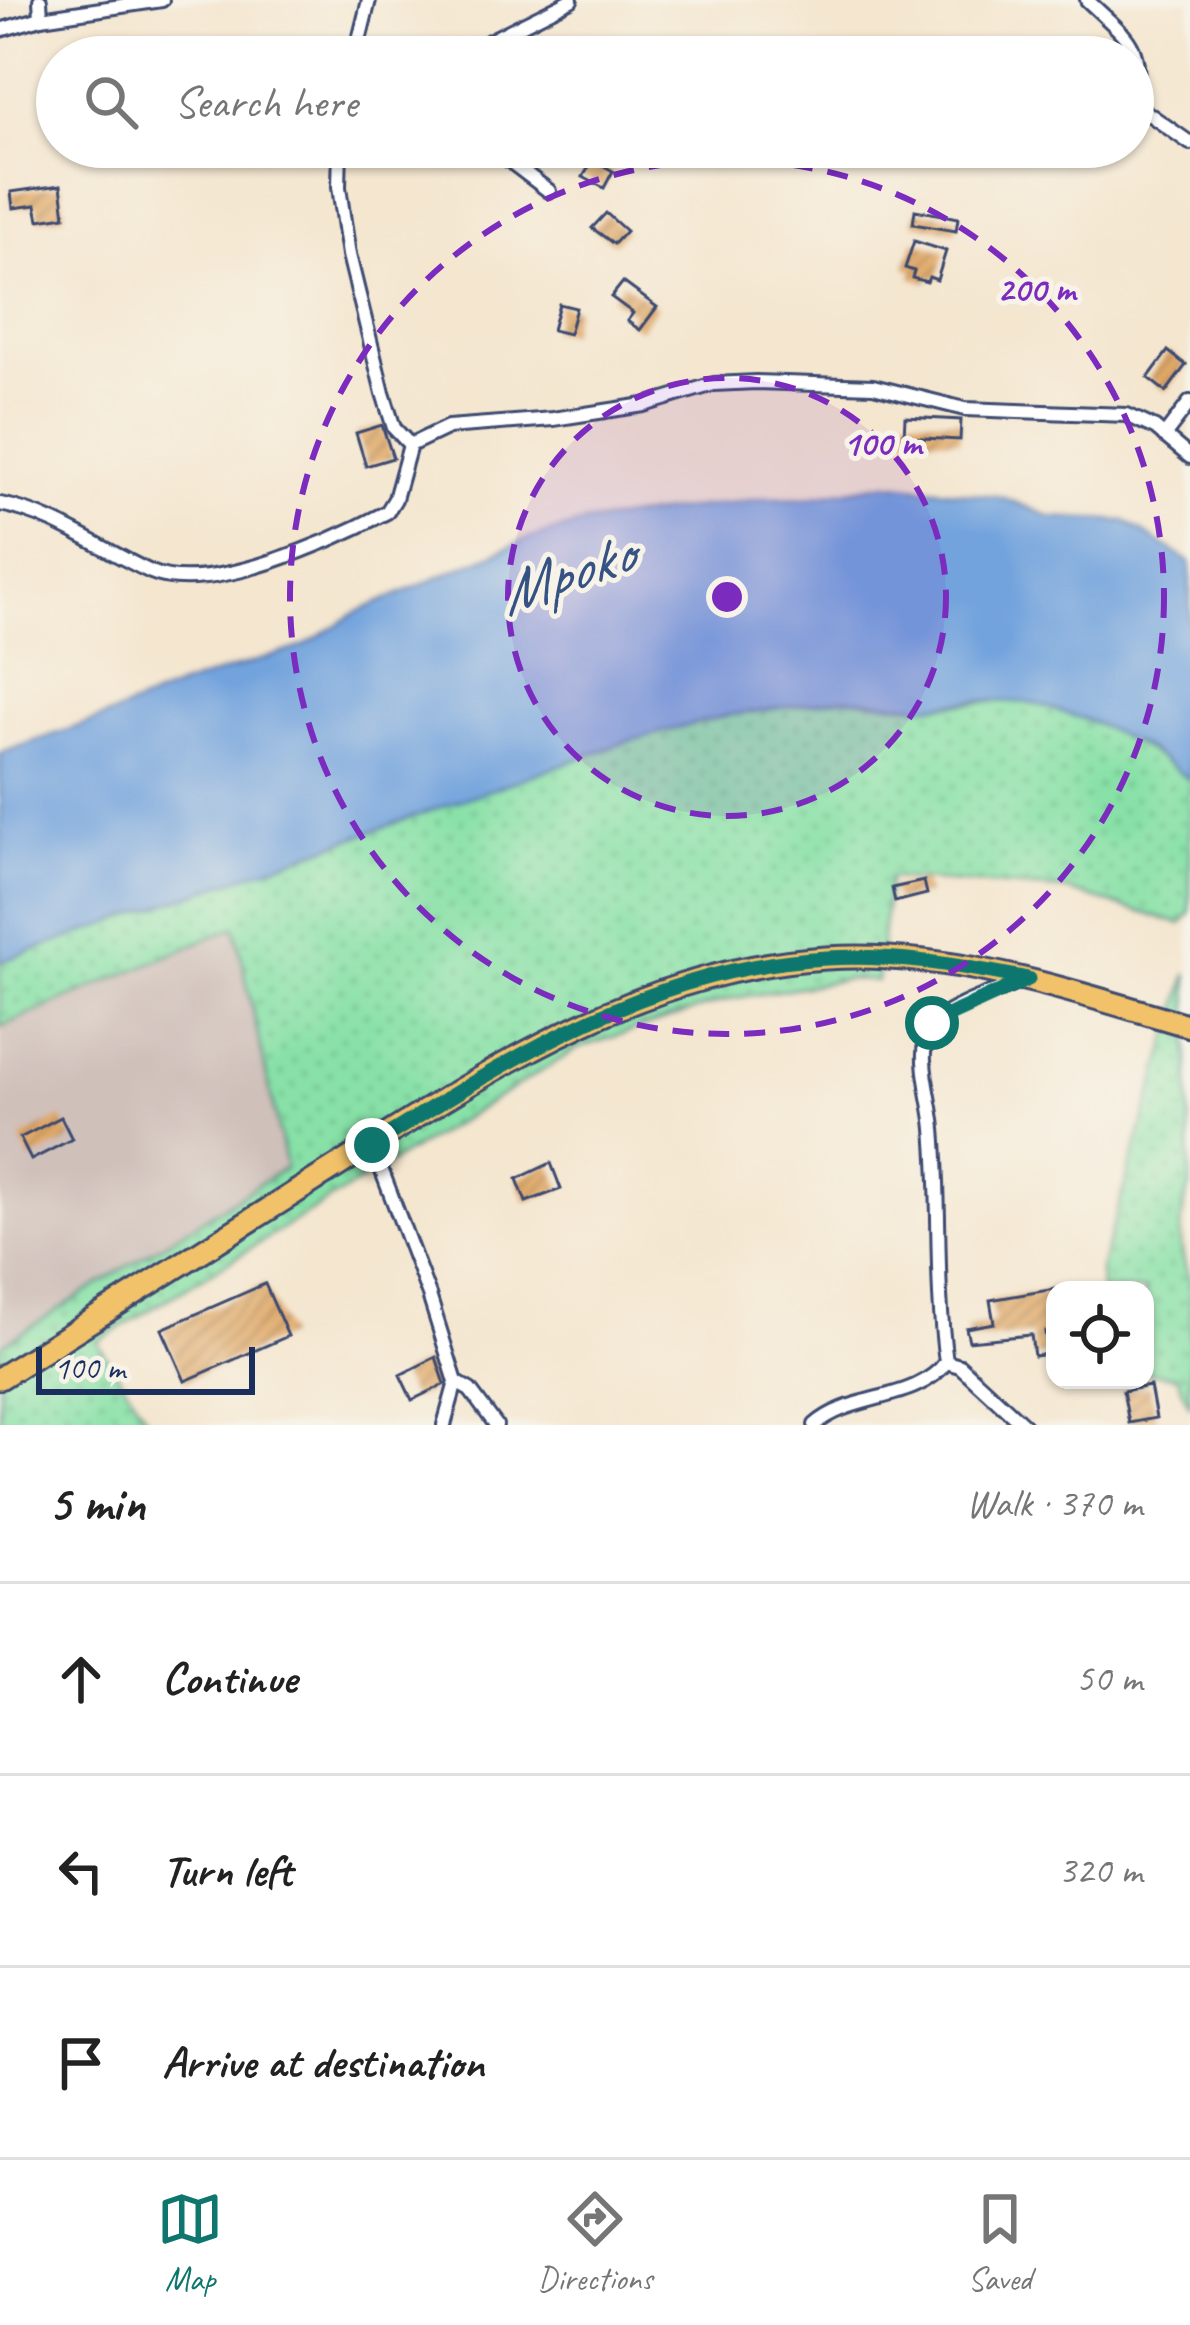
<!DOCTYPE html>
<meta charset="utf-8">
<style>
body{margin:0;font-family:Caveat,sans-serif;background:#f2f2f2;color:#222}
.controls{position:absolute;right:36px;bottom:36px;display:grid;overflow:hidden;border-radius:24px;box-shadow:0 3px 9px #0004}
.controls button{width:108px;height:108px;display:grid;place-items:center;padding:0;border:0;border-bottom:3px solid #e0e0e0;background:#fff;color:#222;font:60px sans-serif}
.scale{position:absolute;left:36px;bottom:30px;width:219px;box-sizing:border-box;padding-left:12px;border:6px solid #1b2f5e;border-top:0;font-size:33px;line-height:42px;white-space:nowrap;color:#1b2f5e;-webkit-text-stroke:9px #f7f3e8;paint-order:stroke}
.stop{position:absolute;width:36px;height:36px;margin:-27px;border:9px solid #0f766e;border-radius:50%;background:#fff}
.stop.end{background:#0f766e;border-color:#fff;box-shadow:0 3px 12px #0008}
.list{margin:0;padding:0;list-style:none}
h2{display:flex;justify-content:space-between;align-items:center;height:156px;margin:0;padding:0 48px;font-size:51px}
h2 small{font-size:39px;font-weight:400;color:#767676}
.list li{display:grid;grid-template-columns:78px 1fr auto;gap:36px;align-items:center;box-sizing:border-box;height:192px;padding:0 48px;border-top:3px solid #e0e0e0}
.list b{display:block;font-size:45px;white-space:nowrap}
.list em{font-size:39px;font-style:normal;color:#767676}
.icon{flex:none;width:66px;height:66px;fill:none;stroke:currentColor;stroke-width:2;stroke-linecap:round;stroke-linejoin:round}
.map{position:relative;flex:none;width:1190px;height:1425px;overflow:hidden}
.search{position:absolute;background:#fff;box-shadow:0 3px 9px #0004;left:36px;right:36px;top:36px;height:132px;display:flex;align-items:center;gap:30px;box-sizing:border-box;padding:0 42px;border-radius:66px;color:#767676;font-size:45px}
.sheet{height:732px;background:#fff}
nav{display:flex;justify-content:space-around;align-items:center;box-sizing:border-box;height:168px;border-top:3px solid #e0e0e0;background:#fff;font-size:33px;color:#767676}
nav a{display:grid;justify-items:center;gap:6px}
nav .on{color:#0f766e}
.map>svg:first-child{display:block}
</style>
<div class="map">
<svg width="1190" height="1425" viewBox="0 0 1190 1425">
<defs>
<pattern id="grass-dots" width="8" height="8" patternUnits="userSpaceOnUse" patternTransform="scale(3)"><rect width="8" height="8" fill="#88e1a7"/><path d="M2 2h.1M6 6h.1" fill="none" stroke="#75c192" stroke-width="1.8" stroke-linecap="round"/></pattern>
<pattern id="building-hatch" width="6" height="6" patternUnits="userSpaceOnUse" patternTransform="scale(3)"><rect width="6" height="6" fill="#e0a866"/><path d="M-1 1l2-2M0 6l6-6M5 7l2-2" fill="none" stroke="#b58957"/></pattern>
</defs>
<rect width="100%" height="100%" fill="#f7f3e8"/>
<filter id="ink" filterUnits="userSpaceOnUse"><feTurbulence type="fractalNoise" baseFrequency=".00833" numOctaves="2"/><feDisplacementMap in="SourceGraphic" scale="24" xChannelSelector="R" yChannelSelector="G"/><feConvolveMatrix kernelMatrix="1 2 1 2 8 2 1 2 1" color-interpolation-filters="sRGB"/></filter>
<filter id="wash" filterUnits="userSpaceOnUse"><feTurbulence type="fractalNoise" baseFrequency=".004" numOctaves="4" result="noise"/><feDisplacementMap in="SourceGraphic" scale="48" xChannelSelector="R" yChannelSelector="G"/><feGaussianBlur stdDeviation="2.7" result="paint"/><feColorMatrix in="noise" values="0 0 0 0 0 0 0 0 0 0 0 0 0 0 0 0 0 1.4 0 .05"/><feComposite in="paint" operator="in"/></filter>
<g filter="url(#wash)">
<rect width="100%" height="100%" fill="#f4e6cf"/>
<!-- industrial -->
<path fill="#cfc0ba" d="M 234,926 L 286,1167 L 0,1346 L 0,1027 Z"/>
<!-- grass -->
<g fill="url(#grass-dots)" stroke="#528882" stroke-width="3">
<path d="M 846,698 C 870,701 895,705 920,706 C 958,707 993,697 1032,703 C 1090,713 1143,746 1190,780 L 1190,914 L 1181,924 L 1065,890 L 889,878 L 877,981 L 847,979 L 730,999 L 579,1048 L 97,1342 L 151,1425 L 0,1425 L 0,1346 L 286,1167 L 235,927 L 0,1027 L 0,962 L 632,740 L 725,716 Z"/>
<path d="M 1188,973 L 1190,1187 C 1178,1219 1177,1249 1190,1280 L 1190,1407 L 1177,1376 L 1145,1372 L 1145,1290 L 1101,1290 L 1100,1269 Z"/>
</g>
<!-- water -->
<path fill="#72a3dd" stroke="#46699e" stroke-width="3" d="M 887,483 L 1002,497 L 1051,517 L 1125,521 L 1190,562 L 1190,780 L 1149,750 L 1092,722 L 1033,703 L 980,700 L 924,706 L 845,698 L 725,716 L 632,740 L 0,962 L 0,753 L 114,714 L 180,686 L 304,646 L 357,612 L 528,539 L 584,523 L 766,498 L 805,498 Z"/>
<g id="blocks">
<!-- building -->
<g fill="url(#building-hatch)">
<path d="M 593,160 L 613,171 L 604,188 L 583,177 Z"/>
<path d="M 61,185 L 65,216 L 39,220 L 36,205 L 13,208 L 11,192 Z"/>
<path d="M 915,210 L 958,218 L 956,231 L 913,224 Z"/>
<path d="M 606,213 L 626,231 L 614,244 L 592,228 Z"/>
<path d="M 914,241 L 946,251 L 937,280 L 929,277 L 927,282 L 912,278 L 914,271 L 905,268 Z"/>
<path d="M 623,282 L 657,307 L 640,330 L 627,321 L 633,313 L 611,297 Z"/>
<path d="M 559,304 L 576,308 L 569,334 L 552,330 Z"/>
<path d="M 1168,351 L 1186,365 L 1166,392 L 1148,378 Z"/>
<path d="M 905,417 L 961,420 L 960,440 L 904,437 Z"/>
<path d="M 382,425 L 393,458 L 366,466 L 356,433 Z"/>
<path d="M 924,881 L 927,894 L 895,902 L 892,888 Z"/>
<path d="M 61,1117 L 72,1139 L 31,1160 L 20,1138 Z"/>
<path d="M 551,1163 L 561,1189 L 526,1202 L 517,1179 Z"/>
<path d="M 265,1284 L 288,1336 L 185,1381 L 162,1329 Z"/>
<path d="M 1055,1289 L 1055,1331 L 1045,1332 L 1048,1354 L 1034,1356 L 1031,1335 L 969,1341 L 966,1328 L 994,1323 L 990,1300 Z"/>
<path d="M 436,1357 L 445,1384 L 412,1400 L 400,1375 Z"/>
<path d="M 1150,1386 L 1156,1418 L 1129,1423 L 1123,1391 Z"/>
</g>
</g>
</g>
<g filter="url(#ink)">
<use href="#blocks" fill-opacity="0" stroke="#3c4a6f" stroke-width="3"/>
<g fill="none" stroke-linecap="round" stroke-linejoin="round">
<!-- street casing -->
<g stroke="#3c4a6f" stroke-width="18">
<g id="street">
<path d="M 40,0 L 41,18"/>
<path d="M 1087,0 C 1129,40 1143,42 1136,105 L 1190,143"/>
<path d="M 0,30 L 41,18 L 162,0"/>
<path d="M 355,57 L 369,0"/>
<path d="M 466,57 L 491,40 L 571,0"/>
<path d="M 340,147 L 339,187 L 349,255 L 383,393 L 394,428 L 410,445"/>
<path d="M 491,147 L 549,191"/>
<path d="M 1164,436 L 1190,402"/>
<path d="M 0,504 C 54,514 102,550 151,572 C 208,597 334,540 387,512 L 395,499 L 410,445 L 448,427 L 553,419 L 644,405 L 714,384 L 756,382 L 873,386 L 965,409 L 1127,415 L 1155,428 L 1190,457"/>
<path d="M 372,1145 L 429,1295 L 456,1382 L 444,1425"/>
<path d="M 946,1362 L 960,1366 L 1024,1425"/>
<path d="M 456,1382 L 470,1390 L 496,1425"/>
<path d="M 815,1425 C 850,1393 918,1402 946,1362 C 935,1284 941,1207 934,1129 C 932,1099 915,1055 930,1028 C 939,1010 999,990 1020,982"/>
</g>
</g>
<!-- primary casing -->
<g stroke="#3c4a6f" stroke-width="27">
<path id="primary" d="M 0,1378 C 108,1310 216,1243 323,1175 C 480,1077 635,969 826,958 C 951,950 1071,991 1190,1026"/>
</g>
<!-- street -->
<use href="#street" stroke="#fff" stroke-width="12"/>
<!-- primary -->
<use href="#primary" stroke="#f2c26a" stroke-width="21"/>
</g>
</g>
<g fill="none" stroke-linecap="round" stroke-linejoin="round" filter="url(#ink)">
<!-- route -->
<path stroke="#0f766e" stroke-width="15" d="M 372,1145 C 513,1057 655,966 827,958 C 895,954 962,966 1028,979 L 932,1023"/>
</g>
<!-- distance rings -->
<circle cx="727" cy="597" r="219" fill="#7b2cbf" fill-opacity=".12"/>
<g fill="none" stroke="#7b2cbf" stroke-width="6" stroke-dasharray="21 15">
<circle cx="727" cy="597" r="219"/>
<circle cx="727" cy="597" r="437"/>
</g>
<g text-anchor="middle" stroke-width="10" stroke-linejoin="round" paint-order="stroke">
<!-- water labels -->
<g font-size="63" font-style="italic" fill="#355284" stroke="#f7f3e8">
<text transform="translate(565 572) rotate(-19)" y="22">Mpoko</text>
</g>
</g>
<circle cx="727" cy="597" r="18" fill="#7b2cbf" stroke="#f7f3e8" stroke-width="6"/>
<g font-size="36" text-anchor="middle" font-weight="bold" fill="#7b2cbf" stroke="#f7f3e8" stroke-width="10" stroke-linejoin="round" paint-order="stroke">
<text x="1036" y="301">200 m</text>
<text x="882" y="455">100 m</text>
</g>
</svg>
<div class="controls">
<button><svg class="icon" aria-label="locate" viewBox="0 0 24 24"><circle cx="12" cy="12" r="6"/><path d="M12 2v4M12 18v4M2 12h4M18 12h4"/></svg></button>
</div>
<div class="scale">100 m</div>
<div class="stop" style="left:932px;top:1023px"></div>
<div class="stop end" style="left:372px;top:1145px"></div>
<div class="search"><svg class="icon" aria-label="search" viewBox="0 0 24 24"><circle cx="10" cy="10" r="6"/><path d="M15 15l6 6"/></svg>Search here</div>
</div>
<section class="sheet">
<h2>5 min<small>Walk · 370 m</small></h2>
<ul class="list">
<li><svg class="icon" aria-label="ahead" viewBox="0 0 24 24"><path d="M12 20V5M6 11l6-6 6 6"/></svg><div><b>Continue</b></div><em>50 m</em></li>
<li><svg class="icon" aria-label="left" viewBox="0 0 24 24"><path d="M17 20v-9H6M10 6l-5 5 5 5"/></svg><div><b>Turn left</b></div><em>320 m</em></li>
<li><svg class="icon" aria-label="arrive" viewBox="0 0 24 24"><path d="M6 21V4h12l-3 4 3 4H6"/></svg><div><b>Arrive at destination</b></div></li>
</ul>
</section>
<nav>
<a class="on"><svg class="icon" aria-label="map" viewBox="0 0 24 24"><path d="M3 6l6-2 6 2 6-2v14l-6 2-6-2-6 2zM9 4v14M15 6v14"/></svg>Map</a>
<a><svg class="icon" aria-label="directions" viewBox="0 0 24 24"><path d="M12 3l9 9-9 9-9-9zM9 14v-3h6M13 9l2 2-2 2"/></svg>Directions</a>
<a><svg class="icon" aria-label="saved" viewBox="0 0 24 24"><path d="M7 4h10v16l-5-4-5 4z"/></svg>Saved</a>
</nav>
